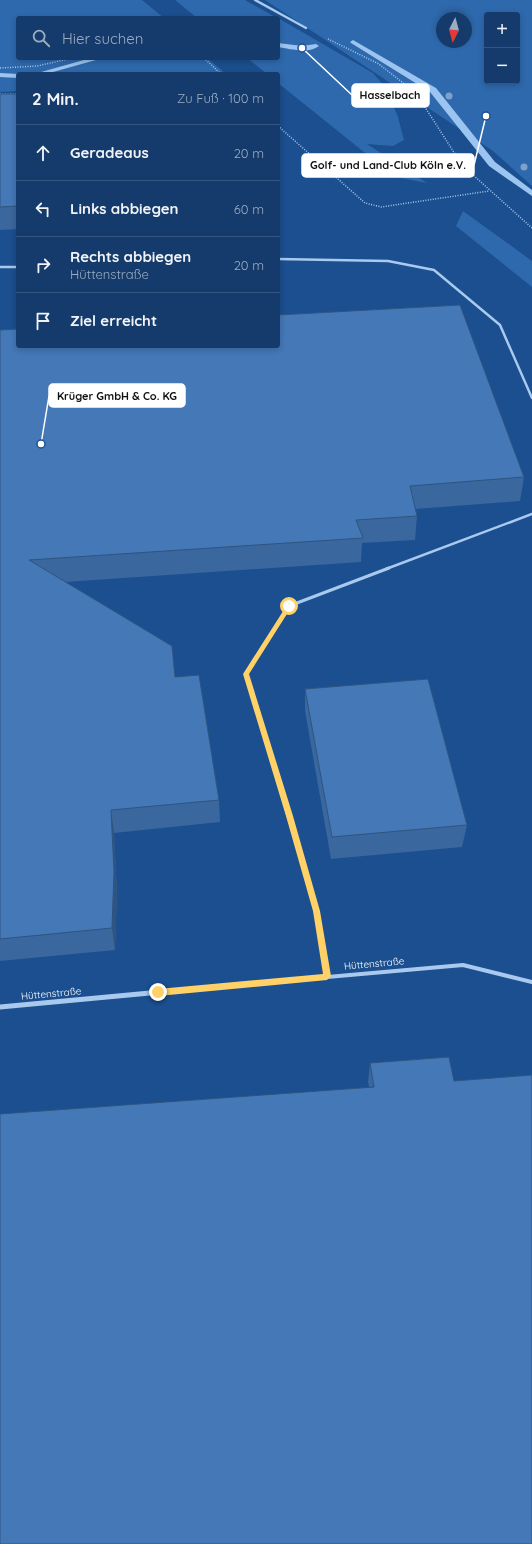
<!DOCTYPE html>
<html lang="de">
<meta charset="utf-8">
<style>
body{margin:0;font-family:Quicksand,sans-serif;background:#214673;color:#f1f3f6}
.controls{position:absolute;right:12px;top:12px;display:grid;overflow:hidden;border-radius:4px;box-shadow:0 2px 6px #0003}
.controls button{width:36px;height:36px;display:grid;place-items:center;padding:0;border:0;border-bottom:1px solid #33557e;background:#143b6b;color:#f1f3f6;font:20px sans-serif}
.compass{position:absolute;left:436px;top:12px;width:36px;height:36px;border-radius:50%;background:#143b6b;box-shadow:0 2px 6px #0003;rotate:186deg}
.stop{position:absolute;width:12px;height:12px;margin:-9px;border:3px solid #ffd166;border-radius:50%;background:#fff}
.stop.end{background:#ffd166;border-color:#fff;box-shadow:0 1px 4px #0008}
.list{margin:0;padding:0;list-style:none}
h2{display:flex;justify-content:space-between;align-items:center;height:52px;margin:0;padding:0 16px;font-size:17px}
h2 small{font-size:13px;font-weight:400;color:#9dadc1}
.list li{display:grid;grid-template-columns:26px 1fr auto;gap:12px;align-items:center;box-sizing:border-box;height:56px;padding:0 16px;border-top:1px solid #33557e}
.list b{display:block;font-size:15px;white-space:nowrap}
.list p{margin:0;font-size:13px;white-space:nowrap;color:#9dadc1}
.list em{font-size:13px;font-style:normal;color:#9dadc1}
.icon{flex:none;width:22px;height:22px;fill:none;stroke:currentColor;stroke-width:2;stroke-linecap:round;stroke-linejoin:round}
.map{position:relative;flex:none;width:532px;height:1544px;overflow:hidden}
.search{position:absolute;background:#143b6b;box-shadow:0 2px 6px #0003;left:16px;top:16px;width:264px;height:44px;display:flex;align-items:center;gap:10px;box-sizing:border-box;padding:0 14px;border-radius:4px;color:#9dadc1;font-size:15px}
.panel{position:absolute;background:#143b6b;box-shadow:0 2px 6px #0003;left:16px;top:72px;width:264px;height:276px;border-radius:4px}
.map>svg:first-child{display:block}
</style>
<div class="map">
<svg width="532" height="1544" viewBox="0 0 532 1544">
<rect width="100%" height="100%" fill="#1b4f8f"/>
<!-- green -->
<g fill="#2e69ad" fill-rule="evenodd">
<path d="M 0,0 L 142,0 L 164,18 L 18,18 L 18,58 L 207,58 L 226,74 L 18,74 L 18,91 L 0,92 Z"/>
<path d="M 175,0 L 245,0 L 277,18 L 197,18 Z"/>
<path d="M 265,0 L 532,0 L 532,186 L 493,151 ZM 487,15 L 517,15 L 517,81 L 487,81 ZM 442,18 L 466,18 L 466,42 L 442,42 Z"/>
<path d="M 278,18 L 373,73 L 386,88 L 398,117 L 404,140 L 393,146 L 367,144 L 427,183 L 395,177 L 278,83 L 278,74 L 267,74 L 247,58 L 278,58 Z"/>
<path d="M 463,211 L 532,261 L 532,287 L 456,226 Z"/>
</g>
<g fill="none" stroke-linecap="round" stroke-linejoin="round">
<!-- stream -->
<g fill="#9cc4f0" fill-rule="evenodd">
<path d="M 353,40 L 436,88 L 495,162 L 532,190 L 532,196 L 489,166 L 430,92 L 351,43 L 350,42 Z"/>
<path d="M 278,43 L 302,46 L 316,44 L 319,46 C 309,54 290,49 278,47 Z"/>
<path d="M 91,58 L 103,58 L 46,74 L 34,74 Z"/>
<path d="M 0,73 L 19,74 L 18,78 L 0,77 Z"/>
</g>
<!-- path -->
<g stroke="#a9c9ee" stroke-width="1.5" stroke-dasharray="1 1.5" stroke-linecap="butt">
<path d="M 328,39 L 379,64 L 416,93 L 462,165 L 532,228"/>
<path d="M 204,58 L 221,74"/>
<path d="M 0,68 L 37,66 L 73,58"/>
<path d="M 0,94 L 18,94"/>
<path d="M 278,126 L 365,203 L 381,207 L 489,191"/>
</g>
<!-- service-far1 -->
<g stroke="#a9c9ee" stroke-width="2.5">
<path d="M 278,259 L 388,261 L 434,270 L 500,325 L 532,398"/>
<path d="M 0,267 L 18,267"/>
<path d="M 386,569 L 532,514"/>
</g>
<!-- service -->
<path stroke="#a9c9ee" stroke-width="3" d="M 327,976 L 316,911 L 246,674 L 289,606 L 389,568"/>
<!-- minor-far2 -->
<path stroke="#a9c9ee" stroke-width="2.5" d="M 255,0 L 306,28"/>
<!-- minor-far1 -->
<path stroke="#a9c9ee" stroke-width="4" d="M 171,991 L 463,965 L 532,982"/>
<!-- minor -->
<path stroke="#a9c9ee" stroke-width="5" d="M 0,1007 L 182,990"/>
</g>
<!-- trees -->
<g fill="#7ea0ca">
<circle cx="449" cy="96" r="3.5"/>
<circle cx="524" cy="167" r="3.5"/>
</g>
<!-- wall -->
<g fill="#3a679d">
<path d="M 0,94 L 18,94 L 18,229 L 0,230 Z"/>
<path d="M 0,330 L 524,477 L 520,501 L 416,509 L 417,516 L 415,540 L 362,543 L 361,562 L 65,582 L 175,677 L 219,800 L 220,822 L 114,833 L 117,894 L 115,950 L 0,961 Z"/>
<path d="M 305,689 L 467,825 L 462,847 L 331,859 L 305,711 Z"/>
<path d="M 370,1063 L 454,1081 L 369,1087 L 368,1082 Z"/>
</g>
<!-- shaded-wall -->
<path fill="#305480" d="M 111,810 L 114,833 L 117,894 L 115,950 L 112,928 Z"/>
<!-- building -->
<g fill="#4478b7" stroke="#305480">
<path d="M 0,94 L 18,94 L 18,206 L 0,207 Z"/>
<path d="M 460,305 L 524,477 L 410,486 L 417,516 L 356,520 L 363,538 L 29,560 L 172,646 L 175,677 L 199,675 L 219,800 L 111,810 L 114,872 L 112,928 L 0,939 L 0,330 L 18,329 L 18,346 L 278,346 L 278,315 Z"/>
<path d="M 428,679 L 467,825 L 332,837 L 305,689 Z"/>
<path d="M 449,1057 L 454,1081 L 532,1075 L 532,1544 L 0,1544 L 0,1114 L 374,1087 L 370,1063 Z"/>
</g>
<!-- route -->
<path fill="#ffd166" d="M 287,605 L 292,606 L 249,674 L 293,816 L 320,911 L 331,976 L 327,980 L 158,996 L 154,992 L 158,989 L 323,974 L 313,911 L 286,816 L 243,674 Z"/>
<g text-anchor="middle" stroke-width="3.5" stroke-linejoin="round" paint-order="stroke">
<!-- street labels -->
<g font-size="10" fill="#fff" stroke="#1b4f8f">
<text transform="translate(374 963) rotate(-5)" y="4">Hüttenstraße</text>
<text transform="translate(51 993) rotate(-5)" y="4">Hüttenstraße</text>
</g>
</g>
<!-- callouts -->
<path fill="none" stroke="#fff" stroke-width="1.5" d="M302 48L352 95M486 116L474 165M41 444L49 396"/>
<g fill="#fff" stroke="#1b4f8f" stroke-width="1.5">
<circle cx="302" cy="48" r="4"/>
<circle cx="486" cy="116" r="4"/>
<circle cx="41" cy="444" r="4"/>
</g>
<g fill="#fff" stroke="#fff" stroke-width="1.5">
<rect x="352" y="84" width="77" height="23" rx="4"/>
<rect x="302" y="154" width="172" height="23" rx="4"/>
<rect x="49" y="384" width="136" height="23" rx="4"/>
</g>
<g font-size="11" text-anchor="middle" font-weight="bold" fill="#111">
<text x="390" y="99">Hasselbach</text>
<text x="388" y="169">Golf- und Land-Club Köln e.V.</text>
<text x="117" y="400">Krüger GmbH &amp; Co. KG</text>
</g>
</svg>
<div class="controls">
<button>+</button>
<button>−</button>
</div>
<svg class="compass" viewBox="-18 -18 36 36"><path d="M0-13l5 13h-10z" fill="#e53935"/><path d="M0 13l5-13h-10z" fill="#9dadc1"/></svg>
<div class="stop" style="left:289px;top:606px"></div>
<div class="stop end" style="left:158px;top:992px"></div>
<div class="search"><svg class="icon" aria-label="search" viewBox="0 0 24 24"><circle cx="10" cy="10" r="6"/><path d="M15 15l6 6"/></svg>Hier suchen</div>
<section class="panel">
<h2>2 Min.<small>Zu Fuß · 100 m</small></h2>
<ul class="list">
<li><svg class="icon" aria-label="ahead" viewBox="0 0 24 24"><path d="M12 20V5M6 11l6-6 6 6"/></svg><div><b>Geradeaus</b></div><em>20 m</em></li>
<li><svg class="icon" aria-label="left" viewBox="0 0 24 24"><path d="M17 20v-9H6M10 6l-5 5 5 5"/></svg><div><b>Links abbiegen</b></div><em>60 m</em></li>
<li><svg class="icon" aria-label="right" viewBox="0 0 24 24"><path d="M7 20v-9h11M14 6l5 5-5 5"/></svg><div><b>Rechts abbiegen</b><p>Hüttenstraße</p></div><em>20 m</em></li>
<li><svg class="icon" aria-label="arrive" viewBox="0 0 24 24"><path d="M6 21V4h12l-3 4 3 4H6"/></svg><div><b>Ziel erreicht</b></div></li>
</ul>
</section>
</div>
